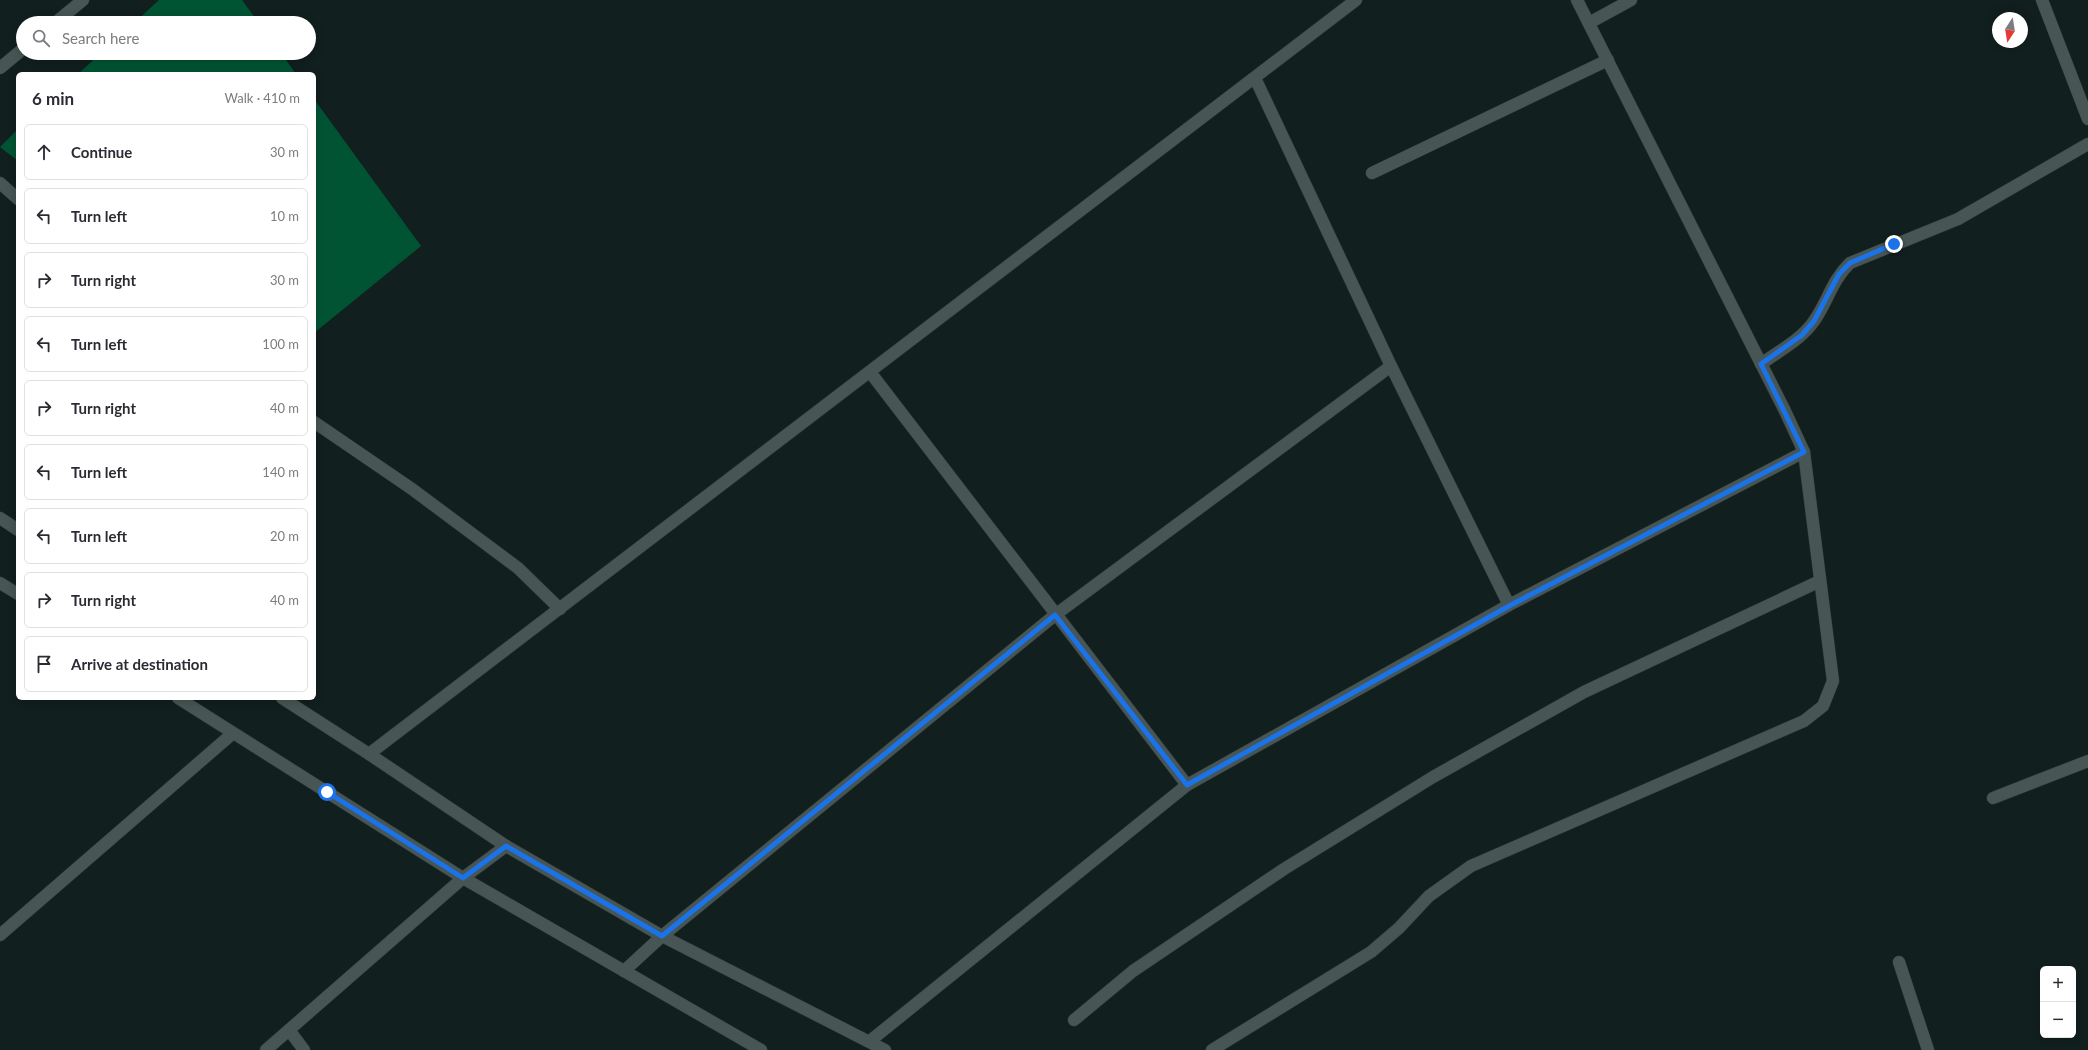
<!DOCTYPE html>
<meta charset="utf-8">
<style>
body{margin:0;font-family:Lato,sans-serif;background:#f7f7f7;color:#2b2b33}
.controls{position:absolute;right:12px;bottom:12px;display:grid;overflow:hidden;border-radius:6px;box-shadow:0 2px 10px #0003}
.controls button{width:36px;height:36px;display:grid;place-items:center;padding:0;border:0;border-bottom:1px solid #e1e1e2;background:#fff;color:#2b2b33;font:20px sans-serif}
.compass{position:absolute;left:1992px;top:12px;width:36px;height:36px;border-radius:50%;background:#fff;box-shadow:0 2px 10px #0003;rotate:192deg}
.stop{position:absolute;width:12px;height:12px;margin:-9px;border:3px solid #1a73e8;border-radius:50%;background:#fff}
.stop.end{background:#1a73e8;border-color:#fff;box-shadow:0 1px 4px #0008}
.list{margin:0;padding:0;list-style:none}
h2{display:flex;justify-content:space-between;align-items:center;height:52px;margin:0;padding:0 16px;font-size:17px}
h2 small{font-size:13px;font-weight:400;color:#7c7c81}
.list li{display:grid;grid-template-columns:26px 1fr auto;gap:12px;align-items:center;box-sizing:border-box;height:56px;margin:0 8px 8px;padding:0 8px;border:1px solid #e1e1e2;border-radius:6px}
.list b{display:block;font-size:15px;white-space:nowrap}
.list em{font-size:13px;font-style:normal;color:#7c7c81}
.icon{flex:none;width:22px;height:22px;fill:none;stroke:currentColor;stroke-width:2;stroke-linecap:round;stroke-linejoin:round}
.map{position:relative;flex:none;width:2088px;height:1050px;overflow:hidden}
.search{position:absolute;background:#fff;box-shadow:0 2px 10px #0003;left:16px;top:16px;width:300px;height:44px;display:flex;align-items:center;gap:10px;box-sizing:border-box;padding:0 14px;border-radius:22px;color:#7c7c81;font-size:15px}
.panel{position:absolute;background:#fff;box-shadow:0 2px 10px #0003;left:16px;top:72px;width:300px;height:628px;border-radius:6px}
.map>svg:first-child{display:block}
</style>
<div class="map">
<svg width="2088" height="1050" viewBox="0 0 2088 1050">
<rect width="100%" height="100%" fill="#111f1e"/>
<!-- building -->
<g fill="#005433">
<path d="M 159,0 L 242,0 L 259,23 L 134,23 Z"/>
<path d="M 101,53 L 281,53 L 296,74 L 78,74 Z"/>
<path d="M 314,99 L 421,246 L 314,333 Z"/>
<path d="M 18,129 L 18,161 L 0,147 Z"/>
</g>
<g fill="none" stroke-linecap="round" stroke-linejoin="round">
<!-- minor casing -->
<g stroke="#323a39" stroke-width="13">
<g id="minor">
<path d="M 2042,0 L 2088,119"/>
<path d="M 55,23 L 83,0"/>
<path d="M 1589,23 L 1631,0"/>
<path d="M 0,68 L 23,49"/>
<path d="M 1255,78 L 1391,366 L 1509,605"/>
<path d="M 1372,173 L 1608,60"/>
<path d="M 0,183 L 18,199"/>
<path d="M 1761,364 C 1779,351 1802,339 1814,321 C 1828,301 1832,280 1850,263 L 1958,219 L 2088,144"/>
<path d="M 870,372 L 1187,785"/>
<path d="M 314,422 L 412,489 L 518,568 L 560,609"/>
<path d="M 0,518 L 18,530"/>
<path d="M 0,583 L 18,594"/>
<path d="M 178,698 L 463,878 L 761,1050"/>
<path d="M 282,698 L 369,754 L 506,846 L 662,936 L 885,1050"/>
<path d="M 369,754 L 1356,0"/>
<path d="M 1993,798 L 2088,761"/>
<path d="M 0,935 L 232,734"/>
<path d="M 1899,962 L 1928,1050"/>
<path d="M 624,971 L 662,936 L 1055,615 L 1391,366"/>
<path d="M 1074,1020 L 1133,971 L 1284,869 L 1433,777 L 1584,692 L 1820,581"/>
<path d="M 289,1030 L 304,1050"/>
<path d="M 870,1041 L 1187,785 L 1509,605 L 1804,452"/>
<path d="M 266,1050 L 463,878 L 506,846"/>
<path d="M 1212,1050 L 1371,952 L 1399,928 L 1429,896 L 1471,866 L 1804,721 L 1823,706 L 1833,681 L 1804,452 L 1785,411 L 1577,0"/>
</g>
</g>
<!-- minor -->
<use href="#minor" stroke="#475654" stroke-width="12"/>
</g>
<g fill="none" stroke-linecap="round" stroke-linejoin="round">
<!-- route -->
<path stroke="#1a73e8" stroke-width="5" d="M 327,792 L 463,878 L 506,846 L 662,936 L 1055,615 L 1187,785 L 1509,606 L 1804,452 L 1761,364 L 1802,335 L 1814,321 L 1839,274 L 1850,263 L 1894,244"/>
</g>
</svg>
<div class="controls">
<button>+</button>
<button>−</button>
</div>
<svg class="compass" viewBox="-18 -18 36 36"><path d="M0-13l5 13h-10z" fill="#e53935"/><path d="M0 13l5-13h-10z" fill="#7c7c81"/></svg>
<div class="stop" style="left:327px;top:792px"></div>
<div class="stop end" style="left:1894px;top:244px"></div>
<div class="search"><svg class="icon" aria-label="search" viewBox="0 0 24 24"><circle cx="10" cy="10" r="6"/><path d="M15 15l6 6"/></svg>Search here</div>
<section class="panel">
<h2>6 min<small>Walk · 410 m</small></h2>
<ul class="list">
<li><svg class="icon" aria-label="ahead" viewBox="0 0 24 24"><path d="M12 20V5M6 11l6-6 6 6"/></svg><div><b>Continue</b></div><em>30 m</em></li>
<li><svg class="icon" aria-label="left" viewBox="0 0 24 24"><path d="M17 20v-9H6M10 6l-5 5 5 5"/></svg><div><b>Turn left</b></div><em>10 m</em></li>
<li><svg class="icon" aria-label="right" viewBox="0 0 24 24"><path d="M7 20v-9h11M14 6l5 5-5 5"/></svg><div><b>Turn right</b></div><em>30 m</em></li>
<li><svg class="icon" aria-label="left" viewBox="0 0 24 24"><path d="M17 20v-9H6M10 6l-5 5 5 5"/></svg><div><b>Turn left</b></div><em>100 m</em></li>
<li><svg class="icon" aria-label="right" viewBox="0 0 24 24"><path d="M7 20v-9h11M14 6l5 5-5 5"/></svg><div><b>Turn right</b></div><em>40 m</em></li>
<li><svg class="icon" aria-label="left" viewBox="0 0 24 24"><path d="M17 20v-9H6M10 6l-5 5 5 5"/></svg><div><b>Turn left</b></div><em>140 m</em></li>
<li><svg class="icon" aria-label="left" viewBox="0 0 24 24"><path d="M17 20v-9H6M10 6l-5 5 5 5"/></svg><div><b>Turn left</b></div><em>20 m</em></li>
<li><svg class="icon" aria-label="right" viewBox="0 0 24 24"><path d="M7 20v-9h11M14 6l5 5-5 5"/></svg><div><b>Turn right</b></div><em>40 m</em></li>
<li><svg class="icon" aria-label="arrive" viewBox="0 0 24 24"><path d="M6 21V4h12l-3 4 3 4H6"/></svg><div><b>Arrive at destination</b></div></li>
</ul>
</section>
</div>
